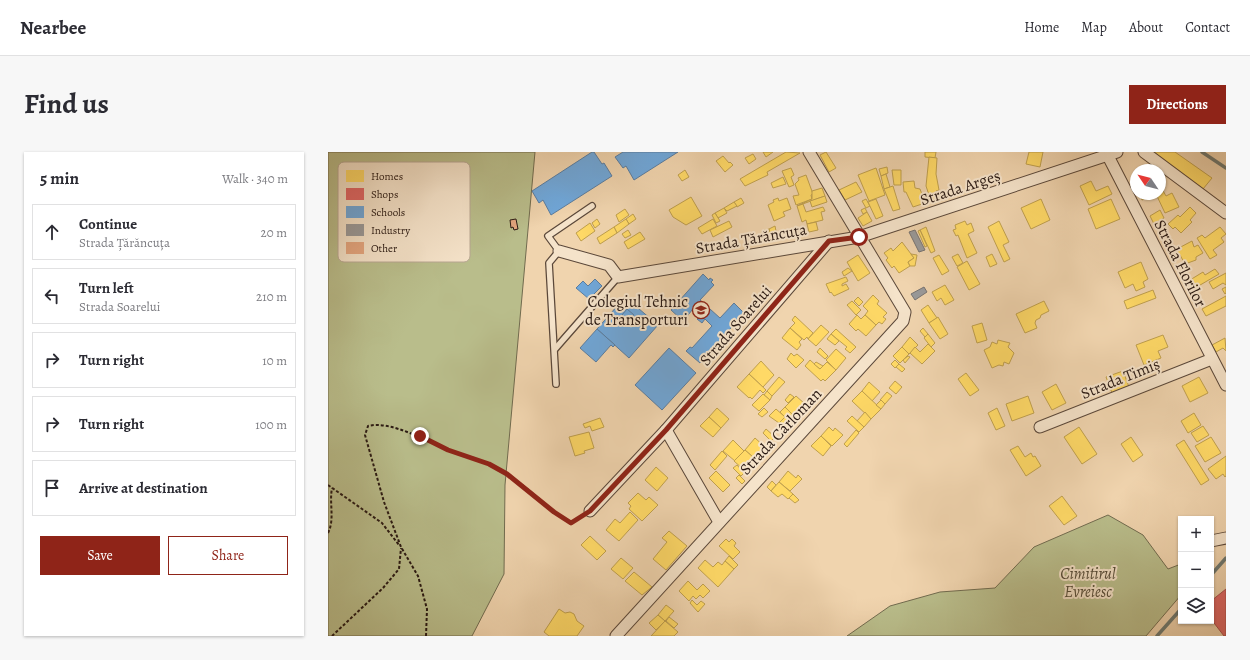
<!DOCTYPE html>
<meta charset="utf-8">
<style>
body{margin:0;font-family:Alegreya,serif;background:#f7f7f7;color:#2b2b33}
.controls{position:absolute;right:12px;bottom:12px;display:grid;overflow:hidden;border-radius:0px;box-shadow:0 1px 3px #0004}
.controls button{width:36px;height:36px;display:grid;place-items:center;padding:0;border:0;border-bottom:1px solid #e1e1e2;background:#fff;color:#2b2b33;font:20px sans-serif}
.compass{position:absolute;left:802px;top:12px;width:36px;height:36px;border-radius:50%;background:#fff;box-shadow:0 1px 3px #0004;rotate:305deg}
.stop{position:absolute;width:12px;height:12px;margin:-9px;border:3px solid #8f2418;border-radius:50%;background:#fff}
.stop.end{background:#8f2418;border-color:#fff;box-shadow:0 1px 4px #0008}
.list{margin:0;padding:0;list-style:none}
h2{display:flex;justify-content:space-between;align-items:center;height:52px;margin:0;padding:0 16px;font-size:17px}
h2 small{font-size:13px;font-weight:400;color:#7c7c81}
.list li{display:grid;grid-template-columns:26px 1fr auto;gap:12px;align-items:center;box-sizing:border-box;height:56px;margin:0 8px 8px;padding:0 8px;border:1px solid #e1e1e2;border-radius:0px}
.list b{display:block;font-size:15px;white-space:nowrap}
.list p{margin:0;font-size:13px;white-space:nowrap;color:#7c7c81}
.list em{font-size:13px;font-style:normal;color:#7c7c81}
.actions{display:flex;gap:8px;padding:12px 16px}
.actions a{flex:1;padding:9px 0;border:1px solid #8f2418;border-radius:0px;text-align:center;font-size:14px;color:#8f2418}
.actions .main{background:#8f2418;color:#fff}
.icon{flex:none;width:22px;height:22px;fill:none;stroke:currentColor;stroke-width:2;stroke-linecap:round;stroke-linejoin:round}
.map{position:relative;flex:none;width:898px;height:484px;overflow:hidden;border-radius:0px}
header{display:flex;align-items:center;gap:24px;box-sizing:border-box;height:56px;padding:0 20px;background:#fff;border-bottom:1px solid #e1e1e2}
header strong{font-size:19px}
nav{display:flex;gap:22px;margin-inline-start:auto;font-size:14px}
.intro{display:flex;align-items:center;justify-content:space-between;box-sizing:border-box;height:96px;padding:0 24px}
h1{margin:0;font-size:28px}
.button{padding:10px 18px;border-radius:0px;background:#8f2418;color:#fff;font-size:14px;font-weight:700}
main{display:flex;gap:24px;padding:0 24px}
aside{flex:1;background:#fff;border-radius:0px;box-shadow:0 1px 3px #0004}
.map>svg:first-child{display:block}
</style>
<header>
<strong>Nearbee</strong>
<nav><a>Home</a><a>Map</a><a>About</a><a>Contact</a></nav>
</header>
<div class="intro"><h1>Find us</h1><a class="button">Directions</a></div>
<main>
<aside>
<h2>5 min<small>Walk · 340 m</small></h2>
<ul class="list">
<li><svg class="icon" aria-label="ahead" viewBox="0 0 24 24"><path d="M12 20V5M6 11l6-6 6 6"/></svg><div><b>Continue</b><p>Strada Țărăncuța</p></div><em>20 m</em></li>
<li><svg class="icon" aria-label="left" viewBox="0 0 24 24"><path d="M17 20v-9H6M10 6l-5 5 5 5"/></svg><div><b>Turn left</b><p>Strada Soarelui</p></div><em>210 m</em></li>
<li><svg class="icon" aria-label="right" viewBox="0 0 24 24"><path d="M7 20v-9h11M14 6l5 5-5 5"/></svg><div><b>Turn right</b></div><em>10 m</em></li>
<li><svg class="icon" aria-label="right" viewBox="0 0 24 24"><path d="M7 20v-9h11M14 6l5 5-5 5"/></svg><div><b>Turn right</b></div><em>100 m</em></li>
<li><svg class="icon" aria-label="arrive" viewBox="0 0 24 24"><path d="M6 21V4h12l-3 4 3 4H6"/></svg><div><b>Arrive at destination</b></div></li>
</ul>
<div class="actions"><a class="main">Save</a><a>Share</a></div>
</aside>
<div class="map">
<svg width="898" height="484" viewBox="0 0 898 484">
<rect width="100%" height="100%" fill="#f0d4ae"/>
<filter id="stains"><feTurbulence type="fractalNoise" baseFrequency=".005" numOctaves="4"/><feColorMatrix values="0 0 0 0 .2 0 0 0 0 .09 0 0 0 0 .02 0 0 0 .5 -.17"/></filter>
<radialGradient id="worn" r=".72"><stop offset=".6" stop-color="#630" stop-opacity="0"/><stop offset="1" stop-color="#630" stop-opacity=".3"/></radialGradient>
<!-- green -->
<g fill="#b9bd8b" stroke="#716b4f">
<path d="M 0,0 L 207,0 L 177,333 L 176,422 L 144,484 L 0,484 Z"/>
<path d="M 780,363 L 815,383 L 840,417 L 853,412 L 853,443 L 818,484 L 519,484 L 562,454 L 612,440 L 667,436 L 706,395 Z"/>
</g>
<!-- homes -->
<g fill="#ffd966" stroke="#bf9f4d">
<path d="M 435,0 L 445,0 L 438,5 Z"/>
<path d="M 458,0 L 472,1 L 439,20 L 440,23 L 417,34 L 412,27 Z"/>
<path d="M 498,0 L 508,16 L 501,20 L 492,3 Z"/>
<path d="M 597,0 L 608,0 L 607,6 L 597,5 Z"/>
<path d="M 701,0 L 715,0 L 712,15 L 698,12 Z"/>
<path d="M 825,0 L 847,0 L 884,26 L 875,37 Z"/>
<path d="M 425,2 L 428,7 L 421,12 L 417,6 Z"/>
<path d="M 395,4 L 401,11 L 402,10 L 405,13 L 397,20 L 388,9 Z"/>
<path d="M 601,5 L 609,6 L 608,22 L 611,38 L 608,39 L 611,47 L 603,49 L 598,34 Z"/>
<path d="M 559,15 L 560,21 L 553,24 L 551,17 Z"/>
<path d="M 463,16 L 466,23 L 463,25 L 466,33 L 461,35 L 454,19 Z"/>
<path d="M 548,16 L 557,43 L 541,49 L 530,23 Z"/>
<path d="M 357,18 L 361,25 L 354,29 L 350,23 Z"/>
<path d="M 564,18 L 573,18 L 573,33 L 566,33 Z"/>
<path d="M 558,22 L 562,35 L 556,37 L 553,24 Z"/>
<path d="M 478,23 L 485,42 L 483,43 L 484,47 L 468,53 L 465,44 L 471,43 L 467,32 L 471,28 L 470,26 Z"/>
<path d="M 455,25 L 458,32 L 445,36 L 443,31 Z"/>
<path d="M 808,25 L 808,34 L 804,27 Z"/>
<path d="M 586,29 L 587,36 L 592,37 L 595,45 L 593,45 L 594,52 L 585,55 L 578,40 L 576,40 L 575,30 Z"/>
<path d="M 763,29 L 768,39 L 780,34 L 784,42 L 761,53 L 752,34 Z"/>
<path d="M 528,30 L 534,40 L 517,48 L 511,38 Z"/>
<path d="M 565,34 L 572,57 L 565,59 L 556,37 Z"/>
<path d="M 494,36 L 497,44 L 469,54 L 484,47 L 484,39 Z"/>
<path d="M 834,37 L 838,44 L 844,41 L 851,55 L 837,61 L 828,42 L 832,42 L 832,39 Z"/>
<path d="M 812,42 L 825,42 L 825,43 L 814,48 Z"/>
<path d="M 497,44 L 499,50 L 484,55 L 482,49 Z"/>
<path d="M 363,45 L 374,64 L 358,73 L 345,65 L 341,58 Z"/>
<path d="M 413,46 L 416,51 L 409,55 L 406,50 Z"/>
<path d="M 450,46 L 451,49 L 459,46 L 463,57 L 455,60 L 457,64 L 446,69 L 440,53 L 446,50 L 445,48 Z"/>
<path d="M 538,47 L 542,54 L 538,56 L 534,49 Z"/>
<path d="M 548,47 L 555,64 L 548,67 L 540,50 Z"/>
<path d="M 713,47 L 722,68 L 703,77 L 693,56 Z"/>
<path d="M 783,47 L 792,67 L 768,77 L 760,57 Z"/>
<path d="M 406,50 L 409,54 L 399,59 L 396,56 Z"/>
<path d="M 475,52 L 478,60 L 495,55 L 497,59 L 493,60 L 495,68 L 479,72 L 478,68 L 474,70 L 469,54 Z"/>
<path d="M 862,55 L 868,61 L 862,68 L 864,70 L 853,81 L 847,75 L 845,77 L 840,72 L 850,63 L 852,65 Z"/>
<path d="M 396,56 L 399,61 L 390,66 L 387,61 Z"/>
<path d="M 537,56 L 539,60 L 535,62 L 533,58 Z"/>
<path d="M 297,57 L 301,63 L 291,70 L 288,63 Z"/>
<path d="M 832,58 L 836,66 L 826,72 L 822,64 Z"/>
<path d="M 539,60 L 544,69 L 535,74 L 530,66 Z"/>
<path d="M 387,61 L 392,69 L 388,71 L 384,63 Z"/>
<path d="M 305,62 L 308,67 L 301,72 L 298,67 Z"/>
<path d="M 269,67 L 272,72 L 267,76 L 264,71 Z"/>
<path d="M 298,67 L 301,72 L 289,81 L 286,75 Z"/>
<path d="M 385,67 L 389,74 L 374,82 L 370,76 Z"/>
<path d="M 401,69 L 404,75 L 385,85 L 382,78 Z"/>
<path d="M 637,69 L 639,73 L 643,71 L 646,79 L 640,82 L 649,101 L 639,106 L 630,83 L 628,84 L 625,78 L 628,77 L 627,73 Z"/>
<path d="M 671,69 L 681,90 L 675,93 L 682,107 L 676,110 L 660,75 Z"/>
<path d="M 488,70 L 490,78 L 481,80 L 479,72 Z"/>
<path d="M 262,71 L 267,79 L 253,89 L 248,81 Z"/>
<path d="M 447,74 L 448,79 L 442,81 L 441,77 Z"/>
<path d="M 286,75 L 289,81 L 272,92 L 269,86 Z"/>
<path d="M 598,75 L 607,99 L 603,101 L 592,78 Z"/>
<path d="M 892,75 L 898,82 L 893,86 L 896,90 L 885,98 L 889,103 L 882,107 L 869,86 L 874,83 L 877,86 Z"/>
<path d="M 441,77 L 444,88 L 437,89 L 434,79 Z"/>
<path d="M 300,78 L 303,83 L 297,86 L 294,82 Z"/>
<path d="M 592,78 L 599,94 L 597,95 L 590,79 Z"/>
<path d="M 312,80 L 317,87 L 300,97 L 296,90 Z"/>
<path d="M 864,89 L 866,95 L 870,93 L 875,101 L 868,105 L 868,108 L 857,112 L 852,103 L 850,104 L 847,98 Z"/>
<path d="M 574,90 L 586,106 L 580,110 L 582,114 L 571,121 L 566,114 L 564,116 L 558,108 L 560,106 L 556,101 L 563,96 L 565,99 Z"/>
<path d="M 374,91 L 376,98 L 369,101 L 367,94 Z"/>
<path d="M 583,102 L 589,103 L 587,114 L 582,114 L 580,110 L 586,106 Z"/>
<path d="M 630,102 L 635,111 L 629,114 L 624,105 Z"/>
<path d="M 664,102 L 669,112 L 662,115 L 658,105 Z"/>
<path d="M 530,103 L 542,121 L 530,129 L 519,110 Z"/>
<path d="M 611,103 L 621,119 L 614,123 L 605,106 Z"/>
<path d="M 639,109 L 652,132 L 641,138 L 629,115 Z"/>
<path d="M 813,110 L 820,127 L 815,130 L 817,135 L 808,139 L 805,132 L 797,136 L 790,120 Z"/>
<path d="M 520,116 L 524,119 L 516,124 L 514,120 Z"/>
<path d="M 887,117 L 891,122 L 867,136 L 862,128 L 875,120 L 877,123 Z"/>
<path d="M 898,121 L 898,133 L 895,131 L 885,137 L 881,130 Z"/>
<path d="M 518,125 L 520,129 L 514,132 L 514,134 L 518,132 L 521,137 L 506,144 L 503,140 L 502,141 L 498,132 Z"/>
<path d="M 617,133 L 626,148 L 617,153 L 613,146 L 609,149 L 604,140 Z"/>
<path d="M 898,135 L 898,141 L 897,142 L 894,137 Z"/>
<path d="M 825,138 L 828,146 L 799,157 L 796,149 Z"/>
<path d="M 545,143 L 551,149 L 549,152 L 559,161 L 555,165 L 558,167 L 554,172 L 551,170 L 548,173 L 537,163 L 540,159 L 535,154 Z"/>
<path d="M 898,144 L 898,154 L 878,164 L 874,157 Z"/>
<path d="M 530,145 L 535,150 L 531,154 L 526,149 Z"/>
<path d="M 524,149 L 533,158 L 528,163 L 519,153 Z"/>
<path d="M 716,149 L 721,159 L 713,163 L 712,166 L 708,168 L 707,171 L 709,176 L 697,181 L 688,162 Z"/>
<path d="M 600,153 L 609,166 L 601,171 L 593,158 Z"/>
<path d="M 529,163 L 533,167 L 537,163 L 548,173 L 538,184 L 530,177 L 528,179 L 521,172 Z"/>
<path d="M 467,164 L 485,181 L 480,187 L 479,185 L 476,188 L 462,176 L 467,171 L 464,168 Z"/>
<path d="M 610,165 L 620,182 L 612,187 L 601,171 Z"/>
<path d="M 654,171 L 659,188 L 649,191 L 644,174 Z"/>
<path d="M 493,173 L 501,180 L 488,194 L 480,187 Z"/>
<path d="M 462,176 L 474,187 L 471,190 L 473,193 L 469,198 L 454,186 Z"/>
<path d="M 595,176 L 600,182 L 597,185 L 592,179 Z"/>
<path d="M 508,177 L 528,195 L 522,201 L 517,197 L 519,195 L 503,182 Z"/>
<path d="M 503,182 L 511,189 L 507,193 L 499,187 Z"/>
<path d="M 600,182 L 607,191 L 603,195 L 596,186 Z"/>
<path d="M 835,183 L 840,195 L 830,199 L 833,206 L 816,213 L 808,193 Z"/>
<path d="M 582,185 L 590,193 L 581,202 L 574,195 Z"/>
<path d="M 897,186 L 898,199 L 895,196 L 888,200 L 884,193 Z"/>
<path d="M 670,188 L 682,191 L 680,195 L 686,201 L 681,212 L 676,210 L 675,214 L 671,213 L 664,216 L 656,198 L 662,195 L 664,190 L 669,192 Z"/>
<path d="M 600,192 L 607,199 L 594,212 L 582,201 L 587,195 L 592,200 Z"/>
<path d="M 574,195 L 581,202 L 572,211 L 565,204 Z"/>
<path d="M 492,196 L 500,204 L 497,207 L 489,200 Z"/>
<path d="M 508,197 L 518,206 L 508,218 L 498,208 Z"/>
<path d="M 463,201 L 466,204 L 469,202 L 476,208 L 468,216 L 459,207 Z"/>
<path d="M 580,204 L 582,205 L 577,211 L 575,208 Z"/>
<path d="M 482,208 L 492,217 L 499,210 L 508,218 L 497,229 L 495,227 L 493,229 L 477,214 Z"/>
<path d="M 567,208 L 571,212 L 567,216 L 563,212 Z"/>
<path d="M 433,209 L 446,223 L 435,235 L 421,222 Z"/>
<path d="M 488,210 L 495,214 L 492,217 L 486,212 Z"/>
<path d="M 571,212 L 577,217 L 574,220 L 568,215 Z"/>
<path d="M 795,219 L 801,235 L 784,241 L 778,225 Z"/>
<path d="M 638,221 L 651,238 L 642,244 L 630,227 Z"/>
<path d="M 421,222 L 438,238 L 435,241 L 432,238 L 424,247 L 422,245 L 421,246 L 409,235 Z"/>
<path d="M 451,225 L 457,230 L 444,244 L 439,239 Z"/>
<path d="M 871,225 L 880,241 L 862,250 L 854,234 Z"/>
<path d="M 567,229 L 574,235 L 568,242 L 561,236 Z"/>
<path d="M 541,230 L 552,240 L 544,249 L 534,239 Z"/>
<path d="M 728,232 L 738,251 L 724,258 L 714,240 Z"/>
<path d="M 439,239 L 444,244 L 442,248 L 436,243 Z"/>
<path d="M 534,239 L 553,257 L 543,267 L 524,249 Z"/>
<path d="M 559,240 L 564,244 L 557,252 L 552,248 Z"/>
<path d="M 435,242 L 442,248 L 431,259 L 424,253 Z"/>
<path d="M 462,242 L 466,245 L 460,251 L 457,248 Z"/>
<path d="M 468,244 L 477,252 L 466,264 L 457,255 Z"/>
<path d="M 700,244 L 706,261 L 684,269 L 678,252 Z"/>
<path d="M 553,248 L 557,252 L 553,257 L 548,253 Z"/>
<path d="M 457,255 L 466,264 L 455,275 L 451,271 L 457,265 L 452,260 Z"/>
<path d="M 389,256 L 401,267 L 393,276 L 381,265 Z"/>
<path d="M 436,256 L 440,260 L 434,265 L 430,262 Z"/>
<path d="M 669,256 L 677,274 L 668,278 L 660,261 Z"/>
<path d="M 448,257 L 457,265 L 451,271 L 441,264 Z"/>
<path d="M 537,260 L 543,267 L 536,275 L 529,269 Z"/>
<path d="M 866,261 L 873,273 L 860,281 L 853,269 Z"/>
<path d="M 524,264 L 536,275 L 531,280 L 519,269 Z"/>
<path d="M 381,265 L 393,276 L 385,285 L 372,274 Z"/>
<path d="M 272,266 L 276,275 L 264,279 L 262,274 L 257,276 L 255,272 Z"/>
<path d="M 459,271 L 463,274 L 459,278 L 455,275 Z"/>
<path d="M 875,274 L 881,283 L 869,290 L 863,281 Z"/>
<path d="M 501,275 L 505,279 L 507,276 L 515,283 L 504,294 L 493,284 Z"/>
<path d="M 751,275 L 769,302 L 754,312 L 736,285 Z"/>
<path d="M 438,277 L 447,285 L 443,289 L 435,281 Z"/>
<path d="M 528,278 L 531,281 L 519,295 L 516,292 Z"/>
<path d="M 261,280 L 266,296 L 256,299 L 257,301 L 247,304 L 241,285 Z"/>
<path d="M 493,284 L 503,294 L 495,304 L 483,294 Z"/>
<path d="M 803,285 L 815,303 L 805,310 L 793,292 Z"/>
<path d="M 883,285 L 893,301 L 877,310 L 867,294 Z"/>
<path d="M 427,286 L 437,295 L 426,306 L 417,298 Z"/>
<path d="M 405,288 L 416,299 L 407,309 L 395,299 Z"/>
<path d="M 856,288 L 881,328 L 873,333 L 848,293 Z"/>
<path d="M 690,294 L 697,305 L 703,301 L 705,305 L 707,304 L 713,314 L 698,324 L 682,298 Z"/>
<path d="M 417,298 L 426,306 L 416,318 L 406,309 Z"/>
<path d="M 394,299 L 399,304 L 387,318 L 382,313 Z"/>
<path d="M 898,304 L 898,324 L 897,325 L 895,322 L 888,327 L 880,317 Z"/>
<path d="M 409,313 L 416,321 L 413,324 L 405,316 Z"/>
<path d="M 328,315 L 340,326 L 329,339 L 317,328 Z"/>
<path d="M 388,319 L 402,333 L 395,340 L 381,326 Z"/>
<path d="M 460,319 L 468,326 L 470,323 L 474,327 L 462,339 L 451,330 Z"/>
<path d="M 411,323 L 417,329 L 414,332 L 408,326 Z"/>
<path d="M 444,329 L 448,333 L 443,339 L 439,335 Z"/>
<path d="M 451,330 L 465,342 L 460,347 L 454,342 L 450,345 L 443,339 Z"/>
<path d="M 310,341 L 318,348 L 321,345 L 330,353 L 314,369 L 301,357 L 303,354 L 300,351 Z"/>
<path d="M 465,342 L 471,348 L 467,351 L 461,346 Z"/>
<path d="M 734,344 L 749,364 L 736,373 L 721,354 Z"/>
<path d="M 302,360 L 310,368 L 291,389 L 278,378 L 287,367 L 292,371 Z"/>
<path d="M 341,379 L 359,394 L 338,418 L 325,407 L 339,390 L 334,386 Z"/>
<path d="M 262,384 L 278,399 L 269,408 L 253,393 Z"/>
<path d="M 398,387 L 401,390 L 404,387 L 408,391 L 406,394 L 412,400 L 405,407 L 391,394 Z"/>
<path d="M 401,404 L 410,413 L 406,417 L 397,409 Z"/>
<path d="M 293,406 L 305,416 L 295,427 L 283,417 Z"/>
<path d="M 377,408 L 385,415 L 390,410 L 394,413 L 397,409 L 406,417 L 390,435 L 370,416 Z"/>
<path d="M 306,420 L 324,435 L 314,443 L 297,429 Z"/>
<path d="M 360,429 L 369,438 L 375,432 L 382,439 L 375,446 L 372,443 L 368,447 L 365,444 L 361,449 L 351,439 Z"/>
<path d="M 364,448 L 369,453 L 373,449 L 377,452 L 370,460 L 362,451 Z"/>
<path d="M 338,453 L 346,459 L 337,469 L 330,463 Z"/>
<path d="M 231,457 L 237,461 L 242,460 L 246,462 L 249,469 L 256,474 L 249,484 L 221,484 L 216,480 Z"/>
<path d="M 330,463 L 337,469 L 328,478 L 321,471 Z"/>
<path d="M 341,465 L 350,472 L 346,476 L 338,469 Z"/>
<path d="M 337,469 L 350,480 L 346,484 L 323,484 Z"/>
</g>
<!-- shops -->
<path fill="#e06666" stroke="#a94f4d" d="M 898,437 L 898,484 L 896,484 L 883,467 L 883,449 Z"/>
<!-- schools -->
<g fill="#6fa8dc" stroke="#5a7da0">
<path d="M 264,0 L 266,0 L 274,12 L 276,11 L 284,24 L 223,63 L 215,48 L 211,51 L 204,39 Z"/>
<path d="M 295,0 L 350,0 L 306,28 L 298,14 L 295,16 L 287,5 Z"/>
<path d="M 375,122 L 381,128 L 382,126 L 385,128 L 383,130 L 386,133 L 372,148 L 392,166 L 406,151 L 416,161 L 372,211 L 358,199 L 362,195 L 364,196 L 384,174 L 377,167 L 374,171 L 369,167 L 372,164 L 365,157 L 355,169 L 343,158 Z"/>
<path d="M 267,127 L 274,134 L 261,147 L 248,136 L 255,129 L 260,134 Z"/>
<path d="M 297,145 L 330,173 L 301,206 L 269,177 Z"/>
<path d="M 299,157 L 306,163 L 301,170 L 294,163 Z"/>
<path d="M 269,177 L 287,193 L 285,195 L 283,193 L 268,210 L 252,196 Z"/>
<path d="M 341,196 L 368,221 L 334,258 L 307,233 Z"/>
</g>
<!-- industry -->
<g fill="#999" stroke="#777371">
<path d="M 587,78 L 597,98 L 591,100 L 581,80 Z"/>
<path d="M 596,135 L 599,140 L 587,148 L 583,142 Z"/>
</g>
<g fill="none" stroke-linecap="round" stroke-linejoin="round">
<!-- stream -->
<g stroke="#6d7871" stroke-width="3.5">
<path d="M 874,0 L 898,16"/>
<path d="M 883,423 L 898,406"/>
<path d="M 829,484 L 853,457"/>
</g>
</g>
<!-- building -->
<path fill="#e4a680" stroke="#291913" d="M 188,67 L 190,77 L 186,78 L 185,75 L 183,76 L 182,68 Z"/>
<g fill="none" stroke-linecap="round" stroke-linejoin="round">
<!-- lane casing -->
<g stroke="#5b483a" stroke-width="8">
<g id="lane">
<path d="M 227,197 L 290,125"/>
<path d="M 228,232 L 221,111 L 231,99 L 220,84 L 264,54"/>
</g>
</g>
<!-- street casing -->
<g stroke="#5b483a" stroke-width="13">
<g id="street">
<path d="M 816,0 L 898,61"/>
<path d="M 780,4 L 898,233"/>
<path d="M 231,99 L 281,113 L 290,125 L 531,85 L 789,0"/>
<path d="M 712,275 L 884,207"/>
<path d="M 338,278 L 391,370"/>
<path d="M 262,359 L 338,278 L 501,89"/>
<path d="M 883,389 L 898,386"/>
<path d="M 288,484 L 575,169 L 577,160 L 481,0"/>
</g>
</g>
<!-- path -->
<g stroke="#291913" stroke-width="2" stroke-dasharray="3 2" stroke-linecap="butt">
<path d="M 0,333 L 54,371 L 71,393"/>
<path d="M 0,381 C 7,367 1,352 4,336"/>
<path d="M 4,484 L 55,436 L 71,417 L 73,396"/>
<path d="M 98,484 L 99,457 L 90,424 L 73,395 L 56,350 L 37,283 L 40,274 C 63,268 100,290 121,298 C 140,305 159,310 177,321 C 200,335 219,356 243,371 L 252,365"/>
</g>
<!-- lane -->
<use href="#lane" stroke="#f5e3ca" stroke-width="5.5"/>
<!-- street -->
<use href="#street" stroke="#f5e3ca" stroke-width="11"/>
</g>
<g fill="none" stroke-linecap="round" stroke-linejoin="round">
<!-- route -->
<path stroke="#8f2418" stroke-width="5" d="M 92,284 L 120,298 L 161,312 L 179,322 L 226,360 L 243,371 L 262,359 L 338,278 L 501,89 L 531,85"/>
</g>
<!-- icons -->
<defs>
<g id="school-ring" transform="scale(0.9)"><circle r="9.5" fill="#f5e3ca" stroke="#8f2418" stroke-width="1.5"/><path d="M0-5L7-2L0 1L-7-2ZM-4 1L0 2.5L4 1V4Q0 6-4 4Z" fill="#8f2418"/></g>
</defs>
<g fill-rule="evenodd">
<use href="#school-ring" x="373" y="158"/>
</g>
<g text-anchor="middle" stroke-width="4" stroke-linejoin="round" paint-order="stroke">
<!-- street labels -->
<g font-size="16" fill="#291913" stroke="#f5e3ca">
<text transform="translate(632 35) rotate(-18)" y="6">Strada Argeș</text>
<text transform="translate(423 86) rotate(-10)" y="6">Strada Țărăncuța</text>
<text transform="translate(853 111) rotate(63)" y="6">Strada Florilor</text>
<text transform="translate(407 173) rotate(-49)" y="6">Strada Soarelui</text>
<text transform="translate(792 226) rotate(-22)" y="6">Strada Timiș</text>
<text transform="translate(452 279) rotate(-47)" y="6">Strada Cârloman</text>
</g>
<!-- poi labels -->
<g font-size="16" fill="#291913" stroke="#f5e3ca" text-anchor="end">
<text x="360" y="155">Colegiul Tehnic<tspan x="360" dy="18">de Transporturi</tspan></text>
</g>
<!-- park labels -->
<g font-size="16" font-style="italic" fill="#544a37" stroke="#f5e3ca">
<text x="760" y="427">Cimitirul<tspan x="760" dy="18">Evreiesc</tspan></text>
</g>
</g>
<!-- legend -->
<rect x="10" y="10" width="132" height="100" rx="6" fill="#f5e3ca" stroke="#b8a693" stroke-width="1"/>
<rect x="18" y="18" width="18" height="12" fill="#ffd966"/>
<rect x="18" y="36" width="18" height="12" fill="#e06666"/>
<rect x="18" y="54" width="18" height="12" fill="#6fa8dc"/>
<rect x="18" y="72" width="18" height="12" fill="#999"/>
<rect x="18" y="90" width="18" height="12" fill="#e4a680"/>
<g font-size="11" fill="#291913">
<text x="43" y="28">Homes</text>
<text x="43" y="46">Shops</text>
<text x="43" y="64">Schools</text>
<text x="43" y="82">Industry</text>
<text x="43" y="100">Other</text>
</g>
<rect width="100%" height="100%" filter="url(#stains)"/>
<rect width="100%" height="100%" fill="url(#worn)"/>
</svg>
<div class="controls">
<button>+</button>
<button>−</button>
<button><svg class="icon" aria-label="layers" viewBox="0 0 24 24"><path d="M12 4l9 5-9 5-9-5zM3 14l9 5 9-5"/></svg></button>
</div>
<svg class="compass" viewBox="-18 -18 36 36"><path d="M0-13l5 13h-10z" fill="#e53935"/><path d="M0 13l5-13h-10z" fill="#7c7c81"/></svg>
<div class="stop" style="left:531px;top:85px"></div>
<div class="stop end" style="left:92px;top:284px"></div>
</div>
</main>
